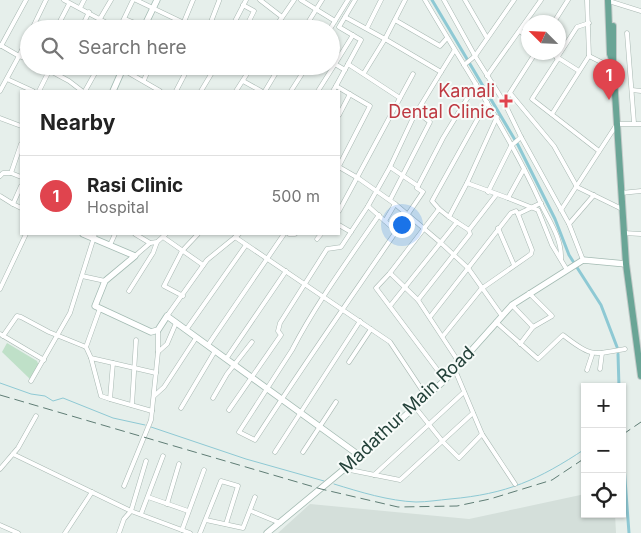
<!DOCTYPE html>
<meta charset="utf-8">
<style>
body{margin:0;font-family:Inter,sans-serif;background:#f6f6f6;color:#222}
.controls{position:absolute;right:15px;bottom:15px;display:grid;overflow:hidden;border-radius:0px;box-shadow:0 1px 4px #0004}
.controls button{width:45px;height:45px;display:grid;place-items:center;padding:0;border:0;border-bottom:1px solid #e0e0e0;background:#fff;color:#222;font:25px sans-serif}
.compass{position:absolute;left:521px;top:15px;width:45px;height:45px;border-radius:50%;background:#fff;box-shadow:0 1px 4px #0004;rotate:294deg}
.you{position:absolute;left:401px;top:224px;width:18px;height:18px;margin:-12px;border:4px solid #fff;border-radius:50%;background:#1a73e8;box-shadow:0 0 0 8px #1a73e833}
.badge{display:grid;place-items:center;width:32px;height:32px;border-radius:50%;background:#b45309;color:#fff;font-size:16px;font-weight:700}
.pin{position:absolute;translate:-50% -41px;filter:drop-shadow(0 1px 2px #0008)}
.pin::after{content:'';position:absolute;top:26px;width:18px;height:15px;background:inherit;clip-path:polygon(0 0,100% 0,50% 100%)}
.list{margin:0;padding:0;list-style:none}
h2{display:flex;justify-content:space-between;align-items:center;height:65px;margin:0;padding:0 20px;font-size:21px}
h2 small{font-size:16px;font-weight:400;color:#767676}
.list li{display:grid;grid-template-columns:32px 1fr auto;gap:15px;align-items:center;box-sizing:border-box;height:80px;padding:0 20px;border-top:1px solid #e0e0e0}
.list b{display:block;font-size:19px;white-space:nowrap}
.list p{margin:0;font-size:16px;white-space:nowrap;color:#767676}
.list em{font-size:16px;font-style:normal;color:#767676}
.icon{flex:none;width:28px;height:28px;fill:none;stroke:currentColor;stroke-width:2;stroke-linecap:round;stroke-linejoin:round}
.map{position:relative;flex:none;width:641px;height:533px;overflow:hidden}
.search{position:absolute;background:#fff;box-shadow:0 1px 4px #0004;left:20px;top:20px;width:320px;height:55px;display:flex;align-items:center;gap:12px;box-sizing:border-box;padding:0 18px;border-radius:28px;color:#767676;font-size:19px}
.panel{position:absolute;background:#fff;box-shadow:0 1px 4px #0004;left:20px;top:90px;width:320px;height:145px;border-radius:0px}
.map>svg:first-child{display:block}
</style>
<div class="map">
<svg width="641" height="533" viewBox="0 0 641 533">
<rect width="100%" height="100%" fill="#e6efeb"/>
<!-- built -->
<path fill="#d4dfda" d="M 585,494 L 585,514 L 615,514 L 616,533 L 278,533 L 310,504 L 469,519 Z"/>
<!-- green -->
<path fill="#bfe0c8" d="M 7,343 L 37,361 L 39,366 L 30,379 L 2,352 Z"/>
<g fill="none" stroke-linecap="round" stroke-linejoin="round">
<!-- stream -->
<g stroke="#8ec9d4" stroke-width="1">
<path d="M 0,383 L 31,394 L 45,396 L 53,401 L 63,398 L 113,418 L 145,425"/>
<path d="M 151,427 L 246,459 L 324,481"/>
<path d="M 334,484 C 360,492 389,501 416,502 C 427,502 439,500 450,499 C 507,494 538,480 585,449"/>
</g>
<!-- canal -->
<g stroke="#8ec9d4" stroke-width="3">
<path d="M 432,0 L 518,145 L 555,219 L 569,255 L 601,305 L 617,347"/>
<path d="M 618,354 L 619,387"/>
<path d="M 622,439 L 629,533"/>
</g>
<!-- street casing -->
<g stroke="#a8b8b2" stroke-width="5">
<g id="street">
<path d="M 64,0 L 118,29"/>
<path d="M 136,0 L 184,23"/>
<path d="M 260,0 L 282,17"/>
<path d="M 301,0 L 335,21"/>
<path d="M 425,0 C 464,67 508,131 540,202 C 549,221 562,238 561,259"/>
<path d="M 444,0 L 475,56 L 504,102 L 521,137 L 569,224 L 583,260"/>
<path d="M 465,0 L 487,38"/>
<path d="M 612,2 L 641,11"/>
<path d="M 243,5 L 254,11 L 245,29"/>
<path d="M 80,8 L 84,0"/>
<path d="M 101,17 L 111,0"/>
<path d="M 345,17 L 385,39 L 364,73"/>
<path d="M 125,19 L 150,29"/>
<path d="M 395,20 L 440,46 L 447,38"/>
<path d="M 554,22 L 568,0"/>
<path d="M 209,27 L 219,1"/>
<path d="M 367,28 L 381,0"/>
<path d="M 32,29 L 46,0"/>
<path d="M 56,29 L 69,4"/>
<path d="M 81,29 L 89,12"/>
<path d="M 119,29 L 133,0"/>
<path d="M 181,29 L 193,0"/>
<path d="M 231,29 L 246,0"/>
<path d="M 274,29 L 294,0"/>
<path d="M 304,29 L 322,0"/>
<path d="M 330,29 L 348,0"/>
<path d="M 520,31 L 528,38"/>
<path d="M 627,33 L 634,123"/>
<path d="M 0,45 L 19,56 L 29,35"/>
<path d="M 1,46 L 26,0"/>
<path d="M 549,52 L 579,71"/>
<path d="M 589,56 L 613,68"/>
<path d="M 557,58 L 577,27 L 589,23"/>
<path d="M 558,59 L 532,99 L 599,151"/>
<path d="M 348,64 L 361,40 L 339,27 L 355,0"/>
<path d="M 464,65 L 475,56 L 514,0"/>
<path d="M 41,66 L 69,81 L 82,91"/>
<path d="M 122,69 L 160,91"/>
<path d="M 345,70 L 335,64 L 353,35"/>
<path d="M 441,72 L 454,51"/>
<path d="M 59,75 L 63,66"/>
<path d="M 487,76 L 541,0"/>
<path d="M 7,79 L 33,91"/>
<path d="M 144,80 L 150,66"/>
<path d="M 243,81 L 261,91"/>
<path d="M 336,86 L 348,64 L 400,98 L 339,211"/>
<path d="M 632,90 L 641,91"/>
<path d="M 0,91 L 19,56 L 29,60"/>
<path d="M 39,91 L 49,71"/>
<path d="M 85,91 L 99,66"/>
<path d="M 176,91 L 189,66"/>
<path d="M 201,91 L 216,66"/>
<path d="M 236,91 L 252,66"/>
<path d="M 265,91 L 280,66"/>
<path d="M 291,91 L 307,66"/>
<path d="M 318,91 L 335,64 L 331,61"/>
<path d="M 333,91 L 336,86 L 370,106 L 339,166"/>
<path d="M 510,93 L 554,146 L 577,187 L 622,209"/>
<path d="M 400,98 L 413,74"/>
<path d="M 504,102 L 536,52"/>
<path d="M 552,114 L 589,56 L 587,0"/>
<path d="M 339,115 L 350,94"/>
<path d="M 0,118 L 21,126"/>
<path d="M 339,167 L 358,178 L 395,204 L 441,243 L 468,268 L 502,316"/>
<path d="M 390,167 L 418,186"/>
<path d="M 11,173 L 21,144"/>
<path d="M 0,176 L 3,173 L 11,173 L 21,177"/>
<path d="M 467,183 L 497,117"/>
<path d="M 21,186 L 13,204 L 21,208"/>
<path d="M 488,192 L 511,146 L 521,137"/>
<path d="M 621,193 L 641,191"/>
<path d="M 0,196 L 13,204"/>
<path d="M 508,198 L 538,210 L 552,245 L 567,270"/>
<path d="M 390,200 L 430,122 L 417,112"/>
<path d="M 368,206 L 396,231"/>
<path d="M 439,209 L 432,201 L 487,102"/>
<path d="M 561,210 L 617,124 L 641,124"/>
<path d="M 379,215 C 349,259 317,302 292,350 L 239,432 L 255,440 C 309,356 367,275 423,192 L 417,188 L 443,138 L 476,84"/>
<path d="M 385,221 L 395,204"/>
<path d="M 569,224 L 594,195"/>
<path d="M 339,225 L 351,232"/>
<path d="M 498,228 L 514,265"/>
<path d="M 469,230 L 496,195"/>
<path d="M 624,233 L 641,234"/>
<path d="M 135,234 L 150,243"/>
<path d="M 289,234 L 295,234"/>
<path d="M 163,237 L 203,265"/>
<path d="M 235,237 L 390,342 L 426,396"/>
<path d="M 317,239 L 321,234"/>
<path d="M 110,245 L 115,234"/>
<path d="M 135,256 L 150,243 L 157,242 L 166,234"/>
<path d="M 390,273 L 418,300 L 460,364"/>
<path d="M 82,276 L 105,281"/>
<path d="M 0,289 L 26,234"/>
<path d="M 129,291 L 153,253 L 157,242"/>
<path d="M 529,293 L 552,316 L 533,327"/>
<path d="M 183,296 L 164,286 L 182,251 L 198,234"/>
<path d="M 418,300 L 470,234 L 469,230 L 449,217 L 467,183 L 508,198 L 524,169"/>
<path d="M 512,305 L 533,327 L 520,344"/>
<path d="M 390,306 L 457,222"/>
<path d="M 167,316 L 207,260 L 239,234"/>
<path d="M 430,317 L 511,213 L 516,211 L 518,214 L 541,203"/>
<path d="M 496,322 L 538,359 L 563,335 C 591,357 592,355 625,349"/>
<path d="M 158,330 L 158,352 L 167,344 L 176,323"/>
<path d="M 186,330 L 246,245"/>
<path d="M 0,334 L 44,360"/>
<path d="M 3,336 L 17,316 L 21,317 L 49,332 L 86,347 L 91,358 L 113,363"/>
<path d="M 443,336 L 481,289 L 531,254 L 532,250 L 518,214"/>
<path d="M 208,345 L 284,234"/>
<path d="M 86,347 L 100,308"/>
<path d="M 91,358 L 101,396 L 110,399"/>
<path d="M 226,359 L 286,271"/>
<path d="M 349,362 L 371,329"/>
<path d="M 600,369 L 602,353"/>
<path d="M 455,370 L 482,434 L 515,484"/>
<path d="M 587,370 L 592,355"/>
<path d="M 445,380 L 376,288 L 390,273 L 439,209 L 449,217"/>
<path d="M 31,381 L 70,313 L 95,234"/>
<path d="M 154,396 L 164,387 L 196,338"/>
<path d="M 213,398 L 227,374 L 252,342"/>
<path d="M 132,405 L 136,340"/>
<path d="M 415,407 L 443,442 L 459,458 L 482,434"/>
<path d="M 181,408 L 215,351"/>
<path d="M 229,410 L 281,335 L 278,331 L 280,323 L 327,249 L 341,247 L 368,206 L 390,167 L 413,118 L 441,72 L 385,39 L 405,0"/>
<path d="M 152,411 L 110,399 L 113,363 L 156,373"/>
<path d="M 275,452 L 360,321"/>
<path d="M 303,452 L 336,402"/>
<path d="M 13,454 L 131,511 L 190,533"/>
<path d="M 0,469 L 18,448 L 36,416"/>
<path d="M 345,469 L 400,480 L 473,413"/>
<path d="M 374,475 L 464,392"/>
<path d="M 124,486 L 151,420 L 158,352"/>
<path d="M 148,497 L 188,511"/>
<path d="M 167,504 L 179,464"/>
<path d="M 251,511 L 280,523"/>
<path d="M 141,514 L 163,456"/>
<path d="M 206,520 L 243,528 L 255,497"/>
<path d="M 0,525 L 18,533"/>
<path d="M 182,530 L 204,470"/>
<path d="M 65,533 L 92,492"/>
<path d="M 119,533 L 124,519 L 131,511 L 146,461"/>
<path d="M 200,533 L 221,481 L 238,486 L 226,524"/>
</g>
</g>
<!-- secondary casing -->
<g stroke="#a4bbb3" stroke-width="7">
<g id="secondary">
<path d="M 143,29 L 157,0"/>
<path d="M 113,91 L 124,66"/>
<path d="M 83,234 L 135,256 L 105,281 L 95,306 L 151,332 L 158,330 L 167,316 L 360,456"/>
<path d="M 267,533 L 360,456 L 445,380 L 512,305 L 583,260 L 626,264"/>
</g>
</g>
<!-- primary casing -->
<g stroke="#c2cac8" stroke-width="8">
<g id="primary">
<path d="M 608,0 L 610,54 L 613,62 L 626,264 L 641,376"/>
<path d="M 613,26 L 613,61"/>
</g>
</g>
<!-- street -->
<use href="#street" stroke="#fff" stroke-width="4"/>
<!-- secondary -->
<use href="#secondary" stroke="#fff" stroke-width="5.5"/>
<!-- primary -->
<use href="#primary" stroke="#6aa596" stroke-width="6"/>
<!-- rail -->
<g stroke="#5f7d75" stroke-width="1" stroke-dasharray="10 5" stroke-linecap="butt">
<path d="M 0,395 L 321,489 L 398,507 L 457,506 L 490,499 L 552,480 L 585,458"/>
<path d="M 622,435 L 641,422"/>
</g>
</g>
<!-- markers -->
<path fill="#e0444e" stroke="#f7fbf9" stroke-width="2" d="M503.5 93.5h5v5h5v5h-5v5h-5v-5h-5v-5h5z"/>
<g text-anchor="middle" stroke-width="4" stroke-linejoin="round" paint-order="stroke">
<!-- health labels -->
<g font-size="18" fill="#be3a42" stroke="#f7fbf9" text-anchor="end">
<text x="495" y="97">Kamali<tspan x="495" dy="21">Dental Clinic</tspan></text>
</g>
<!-- street labels -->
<g font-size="18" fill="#24423a" stroke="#f7fbf9">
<text transform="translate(407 410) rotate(-43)" y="6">Madathur Main Road</text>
</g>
</g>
</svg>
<div class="controls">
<button>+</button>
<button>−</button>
<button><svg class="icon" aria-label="locate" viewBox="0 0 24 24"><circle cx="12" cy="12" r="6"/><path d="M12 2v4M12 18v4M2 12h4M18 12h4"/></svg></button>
</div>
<svg class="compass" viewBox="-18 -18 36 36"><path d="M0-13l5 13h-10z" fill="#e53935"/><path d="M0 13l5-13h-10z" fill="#767676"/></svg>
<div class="you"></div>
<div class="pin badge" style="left:609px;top:100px;background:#e0444e">1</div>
<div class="search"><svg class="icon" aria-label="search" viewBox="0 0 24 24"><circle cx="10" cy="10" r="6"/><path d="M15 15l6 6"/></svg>Search here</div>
<section class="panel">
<h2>Nearby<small></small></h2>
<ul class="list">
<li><span class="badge" style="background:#e0444e">1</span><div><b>Rasi Clinic</b><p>Hospital</p></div><em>500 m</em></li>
</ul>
</section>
</div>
